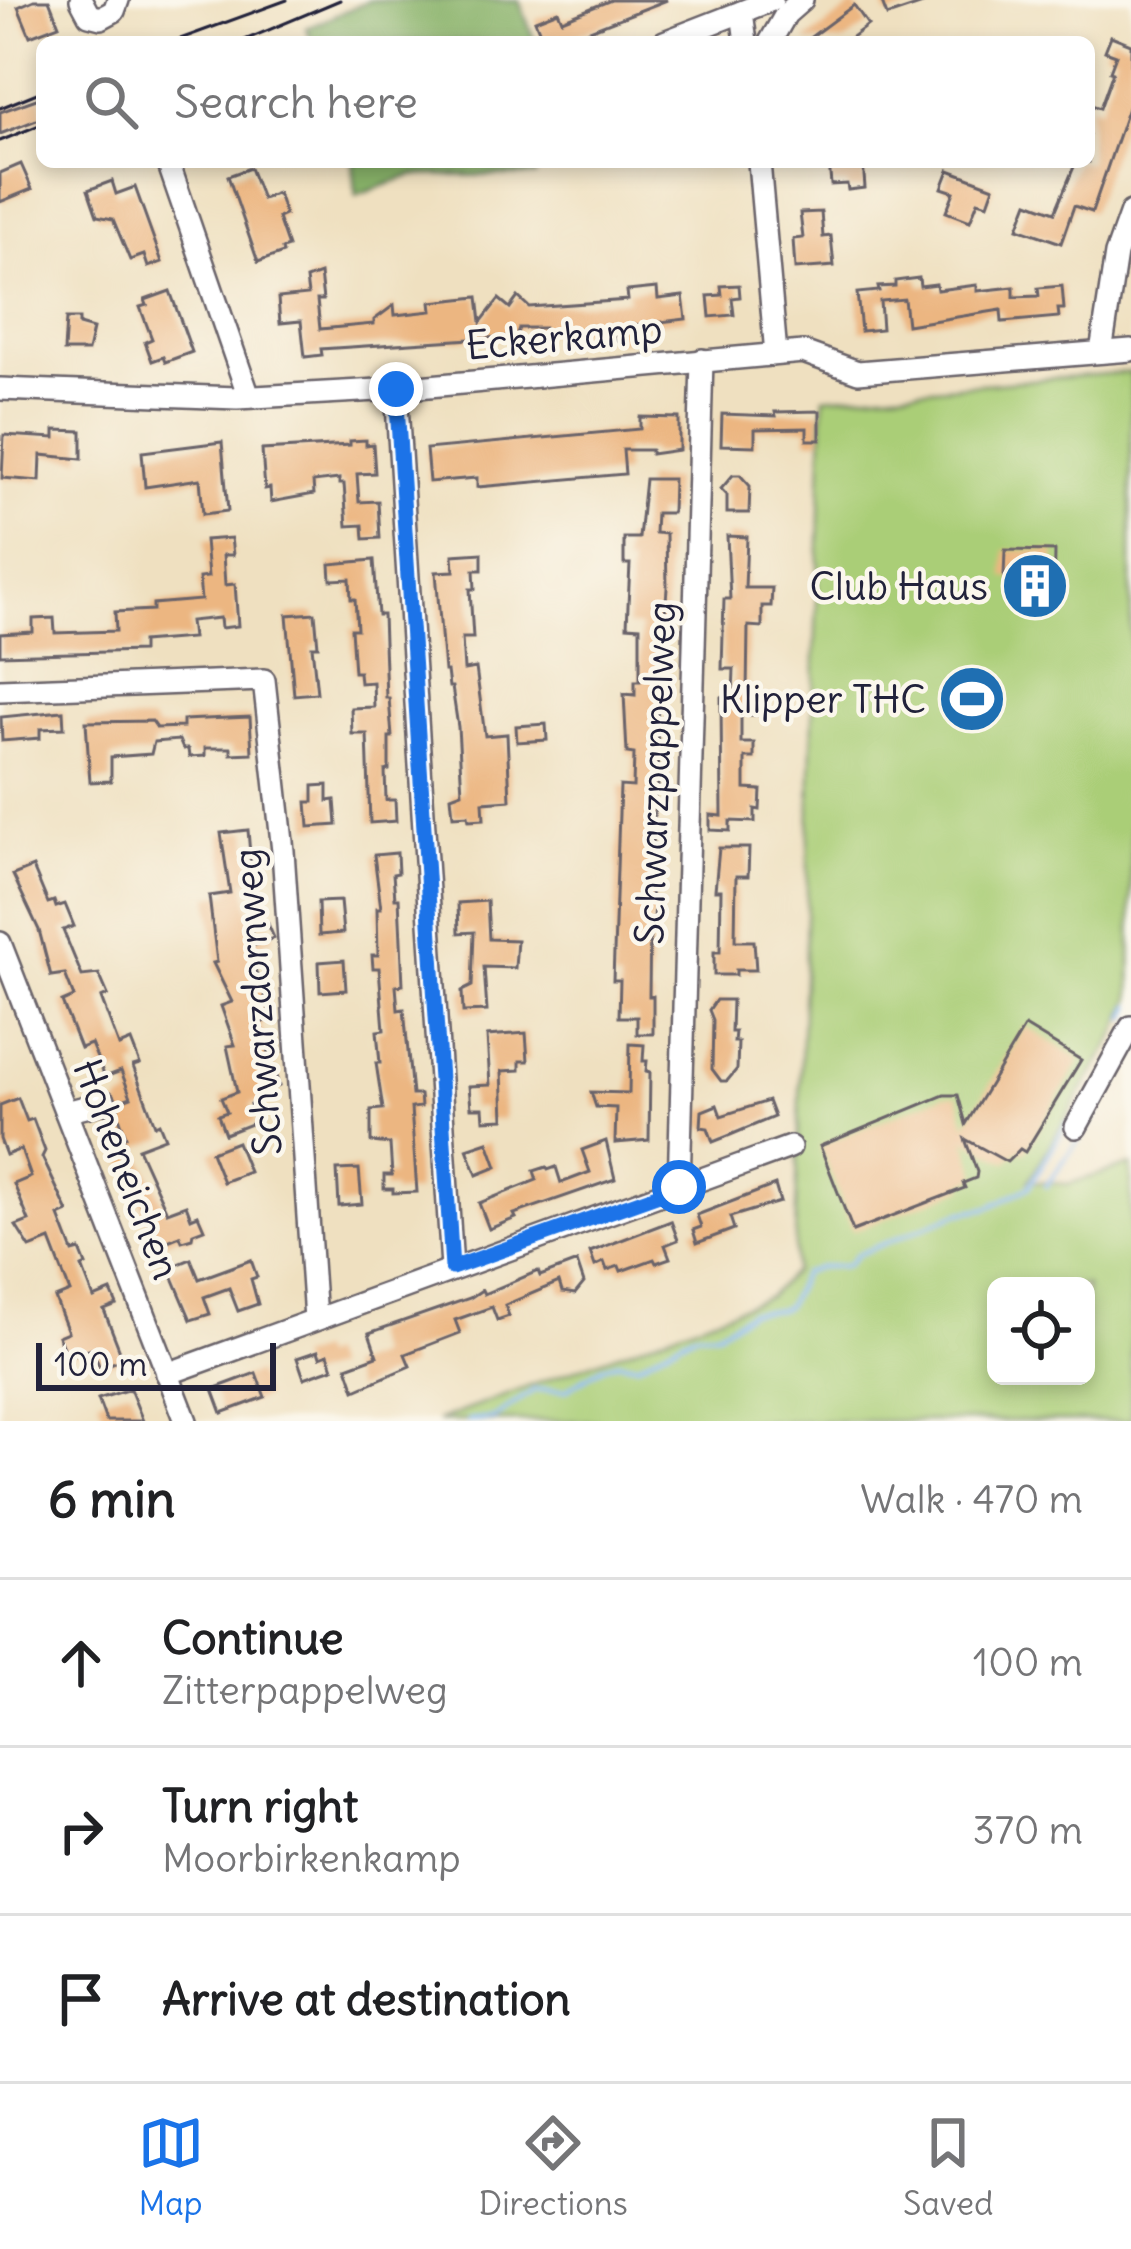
<!DOCTYPE html>
<meta charset="utf-8">
<style>
body{margin:0;font-family:Delius,sans-serif;background:#f6f6f6;color:#202124}
.controls{position:absolute;right:36px;bottom:36px;display:grid;overflow:hidden;border-radius:18px;box-shadow:0 6px 18px #0003}
.controls button{width:108px;height:108px;display:grid;place-items:center;padding:0;border:0;border-bottom:3px solid #e0e0e0;background:#fff;color:#202124;font:60px sans-serif}
.scale{position:absolute;left:36px;bottom:30px;width:240px;box-sizing:border-box;padding-left:12px;border:6px solid #22223b;border-top:0;font-size:33px;line-height:42px;white-space:nowrap;color:#22223b;-webkit-text-stroke:9px #fbf7ec;paint-order:stroke}
.stop{position:absolute;width:36px;height:36px;margin:-27px;border:9px solid #1a73e8;border-radius:50%;background:#fff}
.stop.end{background:#1a73e8;border-color:#fff;box-shadow:0 3px 12px #0008}
.list{margin:0;padding:0;list-style:none}
h2{display:flex;justify-content:space-between;align-items:center;height:156px;margin:0;padding:0 48px;font-size:51px}
h2 small{font-size:39px;font-weight:400;color:#757577}
.list li{display:grid;grid-template-columns:78px 1fr auto;gap:36px;align-items:center;box-sizing:border-box;height:168px;padding:0 48px;border-top:3px solid #e0e0e0}
.list b{display:block;font-size:45px;white-space:nowrap}
.list p{margin:0;font-size:39px;white-space:nowrap;color:#757577}
.list em{font-size:39px;font-style:normal;color:#757577}
.icon{flex:none;width:66px;height:66px;fill:none;stroke:currentColor;stroke-width:2;stroke-linecap:round;stroke-linejoin:round}
.map{position:relative;flex:none;width:1131px;height:1421px;overflow:hidden}
.search{position:absolute;background:#fff;box-shadow:0 6px 18px #0003;left:36px;right:36px;top:36px;height:132px;display:flex;align-items:center;gap:30px;box-sizing:border-box;padding:0 42px;border-radius:18px;color:#757577;font-size:45px}
.sheet{height:660px;background:#fff}
nav{display:flex;justify-content:space-around;align-items:center;box-sizing:border-box;height:168px;border-top:3px solid #e0e0e0;background:#fff;font-size:33px;color:#757577}
nav a{display:grid;justify-items:center;gap:6px}
nav .on{color:#1a73e8}
.map>svg:first-child{display:block}
</style>
<div class="map">
<svg width="1131" height="1421" viewBox="0 0 1131 1421">
<rect width="100%" height="100%" fill="#fbf7ec"/>
<filter id="ink" filterUnits="userSpaceOnUse"><feTurbulence type="fractalNoise" baseFrequency=".00833" numOctaves="2"/><feDisplacementMap in="SourceGraphic" scale="24" xChannelSelector="R" yChannelSelector="G"/><feConvolveMatrix kernelMatrix="1 2 1 2 8 2 1 2 1" color-interpolation-filters="sRGB"/></filter>
<filter id="wash" filterUnits="userSpaceOnUse"><feTurbulence type="fractalNoise" baseFrequency=".004" numOctaves="4" result="noise"/><feDisplacementMap in="SourceGraphic" scale="48" xChannelSelector="R" yChannelSelector="G"/><feGaussianBlur stdDeviation="2.7" result="paint"/><feColorMatrix in="noise" values="0 0 0 0 0 0 0 0 0 0 0 0 0 0 0 0 0 1.4 0 .05"/><feComposite in="paint" operator="in"/></filter>
<g filter="url(#wash)">
<rect width="100%" height="100%" fill="#efe0c0"/>
<!-- green -->
<path fill="#aace77" stroke="#667859" stroke-width="3" fill-rule="evenodd" d="M 1131,372 L 1131,1000 L 1116,1034 L 1029,1181 L 1068,1184 L 1131,1165 L 1131,1421 L 437,1421 L 768,1297 L 794,1271 L 824,397 ZM 996,1286 L 1086,1286 L 1086,1376 L 996,1376 Z"/>
<!-- forest -->
<g fill="#87b168" stroke="#546a52" stroke-width="3">
<path d="M 370,0 L 519,0 L 535,42 L 312,42 L 307,28 Z"/>
<path d="M 353,162 L 537,162 L 535,176 L 413,175 L 356,196 Z"/>
</g>
<g fill="none" stroke-linecap="round" stroke-linejoin="round">
<!-- stream -->
<g stroke="#85b7f2" stroke-width="4.5">
<path d="M 1126,1019 L 1131,1006"/>
<path d="M 1108,1094 L 1126,1058"/>
<path d="M 1046,1186 L 1100,1110"/>
<path d="M 469,1421 L 494,1418 L 534,1390 L 566,1390 L 604,1366 L 617,1362 L 638,1364 L 696,1332 L 717,1332 L 750,1312 L 779,1310 L 787,1306 L 803,1273 L 820,1267 L 846,1266 L 856,1255 L 959,1213 L 988,1208 L 1029,1187 L 1067,1123"/>
</g>
</g>
<g id="blocks">
<!-- building -->
<g fill="#ecb681">
<path d="M 34,0 L 49,0 L 59,25 L 30,36 L 18,7 Z"/>
<path d="M 611,0 L 667,0 L 569,38 L 569,42 L 544,42 L 535,20 L 558,11 L 562,20 Z"/>
<path d="M 881,0 L 932,0 L 932,1 L 887,16 Z"/>
<path d="M 854,5 L 868,25 L 845,42 L 804,42 Z"/>
<path d="M 1111,36 L 1131,44 L 1131,99 L 1092,212 L 1074,206 L 1061,243 L 1018,228 L 1028,202 L 1055,212 L 1076,162 L 1089,162 L 1089,112 L 1091,105 L 1100,108 L 1113,72 L 1110,71 L 1116,55 L 1105,51 Z"/>
<path d="M 42,97 L 42,118 L 0,134 L 0,112 Z"/>
<path d="M 829,162 L 863,162 L 865,188 L 848,190 L 847,184 L 831,185 Z"/>
<path d="M 21,164 L 32,189 L 0,202 L 0,173 Z"/>
<path d="M 250,168 L 262,199 L 278,193 L 285,215 L 278,218 L 288,247 L 282,249 L 283,253 L 258,262 L 228,176 Z"/>
<path d="M 949,170 L 994,187 L 988,204 L 978,201 L 970,221 L 946,212 L 954,192 L 942,188 Z"/>
<path d="M 112,181 L 116,194 L 135,187 L 162,262 L 148,267 L 144,255 L 130,260 L 113,219 L 97,216 L 88,190 Z"/>
<path d="M 821,212 L 823,237 L 831,236 L 834,266 L 795,269 L 793,239 L 803,238 L 800,213 Z"/>
<path d="M 320,274 L 323,300 L 317,300 L 320,329 L 374,324 L 374,320 L 394,305 L 395,315 L 432,311 L 431,302 L 478,297 L 481,322 L 499,299 L 510,308 L 518,297 L 529,307 L 628,300 L 627,291 L 657,288 L 658,299 L 683,296 L 686,319 L 626,326 L 627,340 L 615,341 L 613,326 L 545,333 L 544,328 L 519,328 L 516,336 L 321,349 L 322,355 L 305,357 L 301,321 L 280,323 L 278,298 L 308,295 L 306,279 Z"/>
<path d="M 919,278 L 920,286 L 936,284 L 937,290 L 977,285 L 977,291 L 1014,287 L 1014,297 L 1039,296 L 1038,288 L 1062,286 L 1064,309 L 1058,309 L 1059,317 L 1002,322 L 1001,310 L 907,325 L 904,299 L 880,301 L 882,329 L 861,331 L 857,293 L 879,291 L 878,287 L 895,286 L 895,281 Z"/>
<path d="M 739,285 L 740,297 L 732,298 L 734,315 L 710,317 L 708,296 L 722,295 L 721,286 Z"/>
<path d="M 170,291 L 192,352 L 165,362 L 163,357 L 152,361 L 145,342 L 152,339 L 140,307 L 147,305 L 145,300 Z"/>
<path d="M 66,319 L 79,319 L 79,325 L 93,329 L 88,351 L 64,351 Z"/>
<path d="M 820,411 L 820,440 L 807,440 L 807,428 L 755,429 L 755,446 L 721,445 L 722,414 L 776,416 L 775,412 Z"/>
<path d="M 640,417 L 679,418 L 679,450 L 651,454 L 651,450 L 623,450 L 625,474 L 477,487 L 477,478 L 429,482 L 426,449 L 640,429 Z"/>
<path d="M 55,430 L 82,431 L 82,459 L 41,455 L 40,481 L 2,478 L 4,435 L 55,438 Z"/>
<path d="M 366,440 L 366,445 L 373,444 L 375,473 L 357,474 L 359,502 L 378,501 L 380,538 L 364,539 L 363,525 L 347,526 L 344,484 L 339,484 L 339,479 L 313,482 L 314,494 L 271,502 L 270,488 L 265,489 L 262,450 L 350,445 L 350,441 Z"/>
<path d="M 222,442 L 228,511 L 203,514 L 200,479 L 145,487 L 142,452 Z"/>
<path d="M 733,475 L 740,475 L 750,486 L 749,513 L 727,513 L 727,495 L 721,489 Z"/>
<path d="M 645,479 L 673,479 L 672,513 L 656,513 L 655,533 L 666,534 L 667,588 L 661,670 L 657,672 L 658,791 L 655,791 L 651,901 L 655,901 L 654,920 L 650,920 L 649,996 L 653,996 L 653,1034 L 637,1034 L 637,1017 L 619,1017 L 620,980 L 613,980 L 620,786 L 633,787 L 634,754 L 627,753 L 624,694 L 635,695 L 635,681 L 640,681 L 640,627 L 627,626 L 630,564 L 624,564 L 624,538 L 639,538 Z"/>
<path d="M 727,536 L 747,537 L 745,588 L 772,588 L 771,606 L 762,606 L 762,627 L 748,626 L 747,693 L 749,698 L 759,698 L 759,715 L 741,715 L 741,743 L 754,743 L 754,758 L 745,758 L 745,789 L 761,790 L 760,810 L 755,809 L 755,822 L 730,821 L 730,831 L 710,830 L 710,815 L 722,816 L 721,697 L 733,693 L 734,669 L 722,669 L 724,599 L 730,599 Z"/>
<path d="M 231,538 L 233,555 L 223,555 L 225,585 L 235,584 L 238,626 L 221,628 L 220,618 L 190,621 L 192,638 L 142,642 L 142,651 L 0,655 L 0,634 L 33,632 L 33,619 L 54,618 L 55,633 L 116,631 L 115,612 L 153,610 L 153,604 L 201,600 L 199,578 L 208,577 L 205,540 Z"/>
<path d="M 1005,550 L 1055,551 L 1054,607 L 1037,607 L 1037,595 L 1015,594 L 1016,577 L 1004,577 Z"/>
<path d="M 482,553 L 482,570 L 474,570 L 475,589 L 470,589 L 473,638 L 462,638 L 464,670 L 476,668 L 485,736 L 507,734 L 510,800 L 483,802 L 484,819 L 469,820 L 468,815 L 453,816 L 451,796 L 462,792 L 458,727 L 452,687 L 449,687 L 447,671 L 444,671 L 436,572 L 454,571 L 453,555 Z"/>
<path d="M 374,560 L 378,615 L 383,615 L 386,698 L 389,698 L 392,737 L 389,737 L 389,770 L 385,771 L 386,800 L 395,800 L 396,821 L 370,823 L 367,734 L 352,734 L 351,708 L 374,707 L 373,682 L 360,683 L 359,672 L 354,672 L 351,629 L 357,629 L 355,599 L 351,599 L 350,579 L 331,580 L 330,564 Z"/>
<path d="M 315,613 L 318,646 L 312,646 L 317,693 L 294,695 L 287,615 Z"/>
<path d="M 63,711 L 64,728 L 40,729 L 40,738 L 2,741 L 1,717 Z"/>
<path d="M 250,717 L 252,753 L 231,754 L 231,748 L 205,748 L 205,756 L 189,757 L 188,749 L 183,749 L 179,740 L 154,742 L 151,754 L 111,757 L 111,781 L 90,782 L 86,722 L 152,721 L 157,728 L 183,727 L 183,720 Z"/>
<path d="M 546,724 L 547,740 L 517,742 L 516,726 Z"/>
<path d="M 328,785 L 328,801 L 335,800 L 337,825 L 309,827 L 307,802 L 313,802 L 313,786 Z"/>
<path d="M 248,830 L 252,879 L 245,879 L 252,930 L 268,924 L 274,938 L 247,948 L 266,999 L 271,1019 L 260,1023 L 279,1086 L 261,1093 L 263,1100 L 250,1105 L 256,1122 L 225,1134 L 218,1115 L 227,1112 L 221,1098 L 237,1092 L 227,1046 L 235,1045 L 221,1006 L 232,1002 L 213,963 L 217,962 L 209,896 L 230,893 L 221,833 Z"/>
<path d="M 719,848 L 749,848 L 748,876 L 736,876 L 735,941 L 754,941 L 756,970 L 736,970 L 736,975 L 714,975 L 714,952 L 720,952 L 721,890 L 715,890 Z"/>
<path d="M 397,853 L 398,873 L 393,874 L 395,898 L 399,898 L 403,985 L 396,986 L 398,1010 L 404,1009 L 412,1095 L 420,1095 L 421,1107 L 411,1108 L 417,1192 L 393,1193 L 393,1189 L 384,1189 L 384,1175 L 392,1175 L 390,1144 L 371,1142 L 371,1110 L 383,1109 L 376,1063 L 380,1063 L 377,1031 L 384,1030 L 379,968 L 373,968 L 372,955 L 378,955 L 377,908 L 381,908 L 374,855 Z"/>
<path d="M 33,867 L 48,903 L 54,901 L 56,907 L 65,904 L 74,926 L 63,930 L 82,976 L 99,974 L 108,995 L 101,998 L 119,1046 L 131,1041 L 140,1064 L 133,1066 L 155,1125 L 159,1123 L 165,1138 L 138,1148 L 167,1212 L 186,1205 L 191,1218 L 198,1215 L 204,1229 L 193,1233 L 192,1238 L 182,1241 L 180,1236 L 158,1245 L 118,1148 L 126,1145 L 123,1137 L 126,1136 L 117,1111 L 120,1101 L 131,1097 L 121,1071 L 105,1077 L 91,1044 L 80,1048 L 62,1002 L 74,997 L 65,974 L 51,976 L 39,930 L 13,875 Z"/>
<path d="M 340,901 L 343,933 L 319,935 L 318,902 Z"/>
<path d="M 487,901 L 489,939 L 517,940 L 515,968 L 484,967 L 487,1011 L 463,1012 L 462,991 L 472,986 L 474,932 L 459,933 L 458,903 Z"/>
<path d="M 344,960 L 346,990 L 320,992 L 319,962 Z"/>
<path d="M 716,1000 L 732,1000 L 731,1032 L 735,1032 L 734,1042 L 738,1042 L 737,1069 L 727,1081 L 721,1081 L 712,1069 L 713,1020 L 709,1010 Z"/>
<path d="M 1025,1026 L 1081,1060 L 1025,1152 L 1020,1149 L 1007,1162 L 965,1139 L 977,1172 L 976,1178 L 963,1183 L 965,1188 L 853,1231 L 820,1146 L 944,1095 L 958,1095 L 966,1124 Z"/>
<path d="M 526,1033 L 528,1061 L 520,1061 L 520,1070 L 502,1071 L 504,1119 L 484,1120 L 483,1108 L 471,1108 L 469,1086 L 490,1085 L 487,1036 Z"/>
<path d="M 630,1044 L 644,1045 L 643,1061 L 647,1061 L 646,1071 L 650,1072 L 649,1140 L 615,1143 L 616,1108 L 596,1107 L 591,1092 L 629,1093 Z"/>
<path d="M 18,1098 L 27,1121 L 33,1119 L 45,1151 L 42,1157 L 68,1212 L 59,1216 L 73,1252 L 80,1250 L 86,1265 L 82,1267 L 94,1298 L 111,1291 L 117,1305 L 104,1310 L 123,1359 L 100,1368 L 92,1348 L 67,1357 L 58,1336 L 68,1332 L 55,1298 L 70,1292 L 50,1240 L 30,1248 L 16,1226 L 29,1221 L 14,1184 L 31,1177 L 21,1149 L 6,1155 L 0,1139 L 0,1105 Z"/>
<path d="M 768,1101 L 774,1117 L 728,1136 L 713,1142 L 708,1128 L 701,1127 L 702,1111 L 717,1105 L 721,1116 Z"/>
<path d="M 606,1141 L 615,1179 L 514,1214 L 516,1218 L 489,1229 L 479,1203 L 537,1180 L 534,1171 L 546,1167 L 548,1170 L 556,1167 L 561,1183 L 590,1172 L 582,1150 Z"/>
<path d="M 237,1142 L 249,1172 L 223,1182 L 211,1152 Z"/>
<path d="M 488,1142 L 497,1167 L 477,1175 L 467,1149 Z"/>
<path d="M 359,1169 L 362,1204 L 339,1206 L 337,1170 Z"/>
<path d="M 775,1185 L 780,1202 L 730,1217 L 734,1229 L 697,1243 L 693,1230 L 701,1227 L 697,1215 Z"/>
<path d="M 671,1221 L 678,1240 L 665,1245 L 670,1258 L 656,1263 L 654,1259 L 621,1271 L 619,1266 L 607,1270 L 604,1262 L 595,1266 L 590,1252 Z"/>
<path d="M 191,1259 L 199,1279 L 251,1260 L 257,1277 L 251,1279 L 258,1304 L 238,1311 L 229,1288 L 204,1297 L 210,1314 L 191,1320 L 169,1268 Z"/>
<path d="M 577,1262 L 584,1283 L 575,1294 L 562,1292 L 559,1282 L 505,1305 L 509,1316 L 497,1320 L 492,1307 L 455,1320 L 460,1333 L 405,1354 L 410,1366 L 355,1390 L 347,1367 L 377,1356 L 369,1333 L 470,1298 L 482,1290 L 484,1294 L 538,1271 L 540,1276 Z"/>
<path d="M 318,1351 L 320,1357 L 328,1354 L 333,1368 L 304,1378 L 297,1358 Z"/>
<path d="M 256,1373 L 265,1397 L 222,1413 L 213,1389 Z"/>
<path d="M 130,1389 L 143,1421 L 106,1421 L 98,1399 Z"/>
</g>
</g>
</g>
<g filter="url(#ink)">
<use href="#blocks" fill-opacity="0" stroke="#6a646a" stroke-width="3"/>
<g fill="none" stroke-linecap="round" stroke-linejoin="round">
<!-- minor casing -->
<g stroke="#6a646a" stroke-width="26">
<g id="minor">
<path d="M 81,0 L 89,15 L 101,18 L 114,11 L 118,0"/>
<path d="M 742,12 L 746,42"/>
<path d="M 664,42 L 772,0"/>
<path d="M 770,42 L 786,14 L 802,0"/>
<path d="M 168,162 L 249,397"/>
<path d="M 759,162 L 776,354"/>
<path d="M 1101,352 L 1116,254 L 1131,212"/>
<path d="M 0,389 L 237,398 L 396,389 L 803,352 L 858,372 L 1131,350"/>
<path d="M 396,389 L 452,1268"/>
<path d="M 0,690 L 264,680 L 283,851 L 315,1319"/>
<path d="M 0,943 L 186,1421"/>
<path d="M 66,1112 L 105,1102"/>
<path d="M 1076,1127 L 1131,1027"/>
<path d="M 679,1187 L 702,360"/>
<path d="M 167,1374 L 790,1147"/>
</g>
</g>
<!-- minor -->
<use href="#minor" stroke="#fff" stroke-width="21"/>
<!-- tram -->
<g stroke="#22223b" stroke-width="3">
<path d="M 172,42 L 287,0"/>
<path d="M 240,42 L 340,0"/>
<path d="M 0,108 L 42,91"/>
<path d="M 0,141 L 42,124"/>
</g>
</g>
</g>
<g fill="none" stroke-linecap="round" stroke-linejoin="round" filter="url(#ink)">
<!-- route -->
<path stroke="#1a73e8" stroke-width="15" d="M 396,389 L 452,1268 L 679,1187"/>
</g>
<!-- icons -->
<defs>
<g id="building-disc" transform="scale(3.45)"><circle r="9.5" fill="#1f6fb2" stroke="#fbf7ec"/><path d="M-4-6H4V6H1V3H-1V6H-4ZM-2.5-4.3h1.7v1.8h-1.7ZM.8-4.3h1.7v1.8H.8ZM-2.5-1h1.7V.8h-1.7ZM.8-1h1.7V.8H.8Z" fill="#fff"/></g>
<g id="stadium-disc" transform="scale(3.45)"><circle r="9.5" fill="#1f6fb2" stroke="#fbf7ec"/><path d="M0-5a6.5 5 0 1 0 0 10a6.5 5 0 1 0 0-10ZM-3.5-1.8h7v3.6h-7Z" fill="#fff"/></g>
</defs>
<g fill-rule="evenodd">
<use href="#building-disc" x="1035" y="586"/>
<use href="#stadium-disc" x="972" y="699"/>
</g>
<g text-anchor="middle" stroke-width="9" stroke-linejoin="round" paint-order="stroke">
<!-- street labels -->
<g font-size="39" fill="#22223b" stroke="#fbf7ec">
<text transform="translate(564 337) rotate(-5)" y="14">Eckerkamp</text>
<text transform="translate(655 773) rotate(-88)" y="14">Schwarzpappelweg</text>
<text transform="translate(257 1002) rotate(-94)" y="14">Schwarzdornweg</text>
<text transform="translate(127 1169) rotate(69)" y="14">Hoheneichen</text>
</g>
<!-- poi labels -->
<g font-size="39" fill="#22223b" stroke="#fbf7ec" text-anchor="end">
<text x="988" y="600">Club Haus</text>
<text x="926" y="713">Klipper THC</text>
</g>
</g>
</svg>
<div class="controls">
<button><svg class="icon" aria-label="locate" viewBox="0 0 24 24"><circle cx="12" cy="12" r="6"/><path d="M12 2v4M12 18v4M2 12h4M18 12h4"/></svg></button>
</div>
<div class="scale">100 m</div>
<div class="stop" style="left:679px;top:1187px"></div>
<div class="stop end" style="left:396px;top:389px"></div>
<div class="search"><svg class="icon" aria-label="search" viewBox="0 0 24 24"><circle cx="10" cy="10" r="6"/><path d="M15 15l6 6"/></svg>Search here</div>
</div>
<section class="sheet">
<h2>6 min<small>Walk · 470 m</small></h2>
<ul class="list">
<li><svg class="icon" aria-label="ahead" viewBox="0 0 24 24"><path d="M12 20V5M6 11l6-6 6 6"/></svg><div><b>Continue</b><p>Zitterpappelweg</p></div><em>100 m</em></li>
<li><svg class="icon" aria-label="right" viewBox="0 0 24 24"><path d="M7 20v-9h11M14 6l5 5-5 5"/></svg><div><b>Turn right</b><p>Moorbirkenkamp</p></div><em>370 m</em></li>
<li><svg class="icon" aria-label="arrive" viewBox="0 0 24 24"><path d="M6 21V4h12l-3 4 3 4H6"/></svg><div><b>Arrive at destination</b></div></li>
</ul>
</section>
<nav>
<a class="on"><svg class="icon" aria-label="map" viewBox="0 0 24 24"><path d="M3 6l6-2 6 2 6-2v14l-6 2-6-2-6 2zM9 4v14M15 6v14"/></svg>Map</a>
<a><svg class="icon" aria-label="directions" viewBox="0 0 24 24"><path d="M12 3l9 9-9 9-9-9zM9 14v-3h6M13 9l2 2-2 2"/></svg>Directions</a>
<a><svg class="icon" aria-label="saved" viewBox="0 0 24 24"><path d="M7 4h10v16l-5-4-5 4z"/></svg>Saved</a>
</nav>
